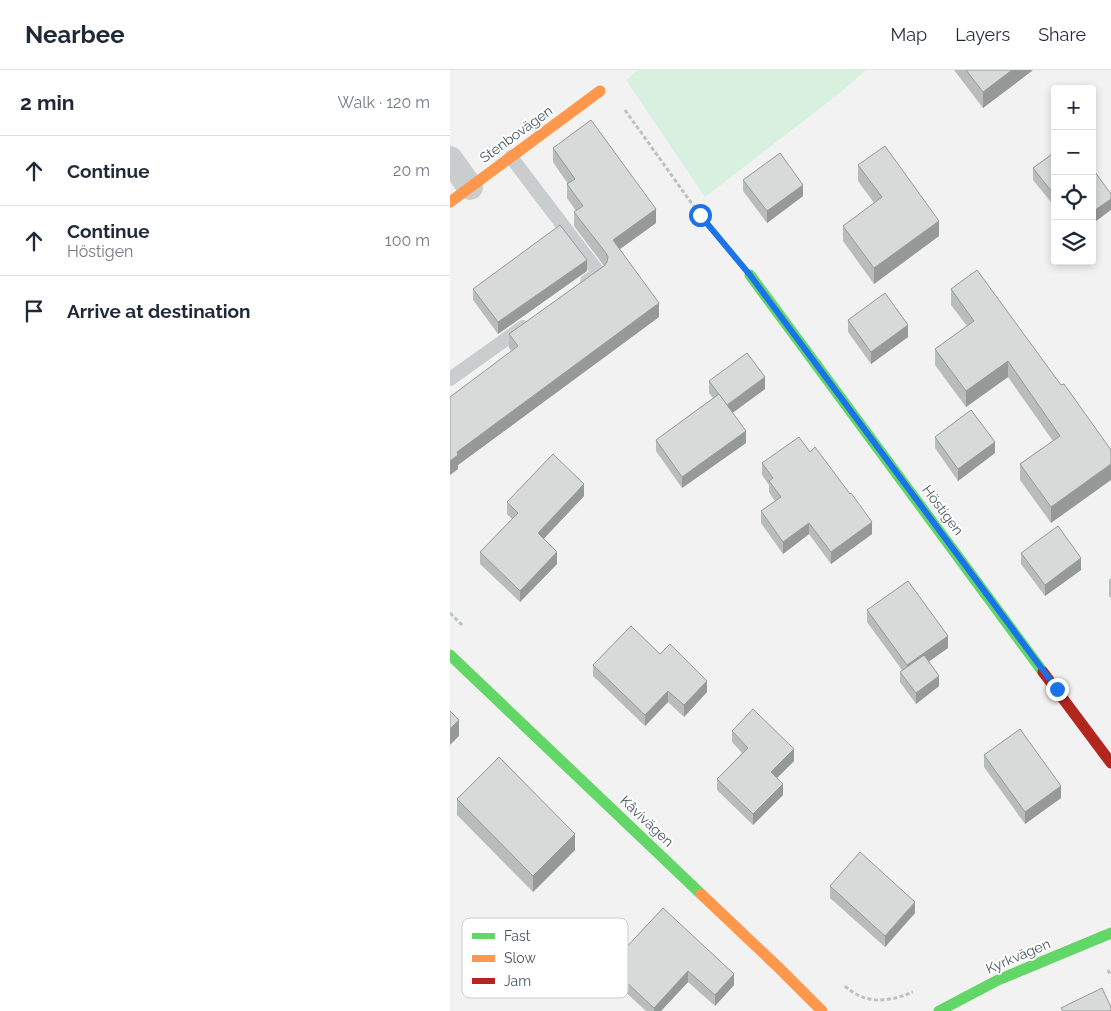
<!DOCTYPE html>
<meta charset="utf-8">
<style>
body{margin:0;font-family:Raleway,sans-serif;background:#f6f6f7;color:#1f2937}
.controls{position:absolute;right:15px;top:15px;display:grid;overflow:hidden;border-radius:5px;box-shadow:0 2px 8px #0003}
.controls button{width:45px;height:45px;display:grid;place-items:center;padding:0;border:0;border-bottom:1px solid #e0e1e3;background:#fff;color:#1f2937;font:25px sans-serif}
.stop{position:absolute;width:15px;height:15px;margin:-11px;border:4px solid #1a73e8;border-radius:50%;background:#fff}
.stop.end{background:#1a73e8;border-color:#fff;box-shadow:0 1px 5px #0008}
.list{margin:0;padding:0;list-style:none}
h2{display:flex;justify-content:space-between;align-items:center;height:65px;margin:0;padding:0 20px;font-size:21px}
h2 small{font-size:16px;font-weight:400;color:#747a83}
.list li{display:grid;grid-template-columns:32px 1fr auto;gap:15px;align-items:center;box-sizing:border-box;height:70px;padding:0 20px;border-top:1px solid #e0e1e3}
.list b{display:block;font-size:19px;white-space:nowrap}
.list p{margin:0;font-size:16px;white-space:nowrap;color:#747a83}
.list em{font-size:16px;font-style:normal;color:#747a83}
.icon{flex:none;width:28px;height:28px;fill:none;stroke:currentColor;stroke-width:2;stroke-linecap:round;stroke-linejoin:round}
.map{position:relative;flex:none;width:661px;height:941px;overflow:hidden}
header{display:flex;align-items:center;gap:30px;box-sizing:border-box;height:70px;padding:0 25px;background:#fff;border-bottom:1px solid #e0e1e3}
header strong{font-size:24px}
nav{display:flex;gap:28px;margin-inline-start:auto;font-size:18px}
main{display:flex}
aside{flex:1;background:#fff}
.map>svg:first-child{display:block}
</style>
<header>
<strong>Nearbee</strong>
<nav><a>Map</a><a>Layers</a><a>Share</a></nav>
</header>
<main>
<aside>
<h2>2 min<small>Walk · 120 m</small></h2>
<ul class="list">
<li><svg class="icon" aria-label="ahead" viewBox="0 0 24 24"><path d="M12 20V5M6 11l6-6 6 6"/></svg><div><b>Continue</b></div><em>20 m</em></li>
<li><svg class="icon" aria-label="ahead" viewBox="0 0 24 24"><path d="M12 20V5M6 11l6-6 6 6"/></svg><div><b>Continue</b><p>Höstigen</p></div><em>100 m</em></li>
<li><svg class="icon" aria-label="arrive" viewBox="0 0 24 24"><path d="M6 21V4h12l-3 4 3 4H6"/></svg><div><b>Arrive at destination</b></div></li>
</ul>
</aside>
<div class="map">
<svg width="661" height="941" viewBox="0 0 661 941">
<rect width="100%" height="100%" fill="#f2f2f2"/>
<!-- green -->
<path fill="#d8f0de" d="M 188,0 L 416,0 L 391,22 L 255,127 L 176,10 Z"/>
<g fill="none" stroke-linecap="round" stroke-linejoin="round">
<!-- path -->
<g stroke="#b9c4bf" stroke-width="3" stroke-dasharray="4 2.5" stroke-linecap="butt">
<path d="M 175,40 L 250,145 L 280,181"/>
<path d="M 0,543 L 12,555"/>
<path d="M 658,900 L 661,906"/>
<path d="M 395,916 C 415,935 439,932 463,922"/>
</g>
<!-- lane -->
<g stroke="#c9cdce" stroke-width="14">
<path d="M 61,87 L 149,203 L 137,211"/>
<path d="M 0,309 L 73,257"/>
</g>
<!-- street -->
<path stroke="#c9cdce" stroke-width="26" d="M 0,89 L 20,117"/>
<!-- fast -->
<g stroke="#63d668" stroke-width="11">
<path d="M 300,205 L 593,602"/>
<path d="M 0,585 L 251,824"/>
<path d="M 489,941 L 548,910 L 661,863"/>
</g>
<!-- slow -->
<g stroke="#ff974d" stroke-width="11">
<path d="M 0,132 L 150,21"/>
<path d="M 251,824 L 328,897 L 372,941"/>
</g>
<!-- jam -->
<path stroke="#b3261e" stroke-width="11" d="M 593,602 L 661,693"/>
</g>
<!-- wall -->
<g fill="#babbbb">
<path d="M 504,0 L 583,0 L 533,38 Z"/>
<path d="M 103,78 L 206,153 L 170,179 L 209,247 L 8,395 L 8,399 L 0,405 L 0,327 L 62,281 L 59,278 L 59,264 L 154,196 L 124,156 L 124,142 L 126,141 L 117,128 L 117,114 L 118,114 L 103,92 Z"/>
<path d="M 605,82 L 605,137 L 583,110 L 583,98 Z"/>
<path d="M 408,95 L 489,166 L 424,214 L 393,171 L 393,156 L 424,133 L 408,111 Z"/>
<path d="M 293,110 L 353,126 L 317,153 L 293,121 Z"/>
<path d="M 137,201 L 48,264 L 23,230 L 23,219 Z"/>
<path d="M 501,219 L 611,315 L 661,380 L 601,453 L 570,410 L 570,394 L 603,371 L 558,307 L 516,337 L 485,295 L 485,279 L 517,256 L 501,235 Z"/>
<path d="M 398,250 L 458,267 L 421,294 L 398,262 Z"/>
<path d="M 259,311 L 315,319 L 282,343 L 296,373 L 232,418 L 206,381 L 206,370 L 263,328 L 259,323 Z"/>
<path d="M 485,367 L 545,383 L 508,411 L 485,378 Z"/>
<path d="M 312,393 L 422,464 L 381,494 L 359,464 L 333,484 L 311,453 L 311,441 L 325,431 L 319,422 L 319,415 L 312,405 Z"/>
<path d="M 134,426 L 93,469 L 107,494 L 70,532 L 30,494 L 30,482 L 62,449 L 57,444 L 57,432 Z"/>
<path d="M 571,483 L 631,500 L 595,526 L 571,494 Z"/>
<path d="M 661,508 L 661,528 L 659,526 L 659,510 Z"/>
<path d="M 417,540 L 498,578 L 479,591 L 489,616 L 466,634 L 450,612 L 450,602 L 452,600 L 417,552 Z"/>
<path d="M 210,584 L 257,622 L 234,647 L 218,632 L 195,656 L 143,606 L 143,595 Z"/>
<path d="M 282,661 L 344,691 L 327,708 L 333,725 L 303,755 L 267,720 L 267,709 L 292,683 L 282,672 Z"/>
<path d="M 534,685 L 611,728 L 575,754 L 534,697 Z"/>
<path d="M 7,729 L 125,780 L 83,822 L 7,745 Z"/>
<path d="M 380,816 L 465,843 L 435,877 L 380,828 Z"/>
<path d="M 213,838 L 284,915 L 265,936 L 238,912 L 211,941 L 196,941 L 159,907 L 159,896 Z"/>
</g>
<!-- shaded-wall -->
<g fill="#979999">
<path d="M 562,0 L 583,0 L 533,38 L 533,22 Z"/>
<path d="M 353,115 L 353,126 L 317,153 L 317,141 Z"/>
<path d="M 661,129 L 661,140 L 642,154 L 642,142 Z"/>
<path d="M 206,139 L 206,153 L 163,184 L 163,170 Z"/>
<path d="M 489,151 L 489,166 L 424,214 L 424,198 Z"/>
<path d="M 137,190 L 137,201 L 48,264 L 48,252 Z"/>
<path d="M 209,233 L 209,247 L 8,395 L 8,399 L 0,405 L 0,391 L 7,382 Z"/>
<path d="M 458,255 L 458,267 L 421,294 L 421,282 Z"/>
<path d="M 558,291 L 558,307 L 516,337 L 516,321 Z"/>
<path d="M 315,307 L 315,319 L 277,347 L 277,335 Z"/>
<path d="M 296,361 L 296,373 L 232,418 L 232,407 Z"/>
<path d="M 545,372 L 545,383 L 508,411 L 508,399 Z"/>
<path d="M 661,394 L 661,410 L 601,453 L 601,437 Z"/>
<path d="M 134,414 L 134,426 L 88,475 L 88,463 Z"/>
<path d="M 422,452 L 422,464 L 381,494 L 381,482 Z"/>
<path d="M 359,453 L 359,464 L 333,484 L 333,472 Z"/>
<path d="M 107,482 L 107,494 L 70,532 L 70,521 Z"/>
<path d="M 631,488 L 631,500 L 595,526 L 595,515 Z"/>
<path d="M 498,566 L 498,578 L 457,607 L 457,595 Z"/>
<path d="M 489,606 L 489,616 L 466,634 L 466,623 Z"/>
<path d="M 257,611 L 257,622 L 234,647 L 234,635 Z"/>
<path d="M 218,621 L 218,632 L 195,656 L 195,645 Z"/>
<path d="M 9,650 L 9,666 L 0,675 L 0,659 Z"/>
<path d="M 344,679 L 344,691 L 321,714 L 321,702 Z"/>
<path d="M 333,714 L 333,725 L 303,755 L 303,744 Z"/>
<path d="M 611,716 L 611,728 L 575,754 L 575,742 Z"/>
<path d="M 125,764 L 125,780 L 83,822 L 83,806 Z"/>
<path d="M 465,832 L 465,843 L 435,877 L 435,866 Z"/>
<path d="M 238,901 L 238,912 L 211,941 L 204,941 L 204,938 Z"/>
<path d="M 284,904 L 284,915 L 265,936 L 265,925 Z"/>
</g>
<!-- building -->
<g fill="#d8dada" stroke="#979999">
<path d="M 516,0 L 562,0 L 533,22 Z"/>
<path d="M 141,50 L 206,139 L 163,170 L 209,233 L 7,382 L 8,385 L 0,391 L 0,327 L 68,276 L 59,264 L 154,196 L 157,192 L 158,187 L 156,183 L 124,142 L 133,136 L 117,114 L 125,109 L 103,78 Z"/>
<path d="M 435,76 L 489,151 L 424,198 L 393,156 L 432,127 L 408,95 Z"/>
<path d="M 605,82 L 605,126 L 583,98 Z"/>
<path d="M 330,83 L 353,115 L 317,141 L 293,110 Z"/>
<path d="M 642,98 L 661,124 L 661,129 L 642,142 Z"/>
<path d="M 110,155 L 137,190 L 48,252 L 23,219 Z"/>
<path d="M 527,200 L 611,315 L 614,314 L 661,380 L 661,394 L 601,437 L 570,394 L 610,366 L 558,291 L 516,321 L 485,279 L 524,251 L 501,219 Z"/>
<path d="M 435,223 L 458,255 L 421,282 L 398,250 Z"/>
<path d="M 297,283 L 315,307 L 277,335 L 259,311 Z"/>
<path d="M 269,324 L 296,361 L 232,407 L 206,370 Z"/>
<path d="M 521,340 L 545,372 L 508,399 L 485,367 Z"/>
<path d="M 349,367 L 360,382 L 365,377 L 400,424 L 401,423 L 422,452 L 381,482 L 359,453 L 333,472 L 311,441 L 331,427 L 319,411 L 323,408 L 312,393 Z"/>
<path d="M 103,384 L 134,414 L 88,463 L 107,482 L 70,521 L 30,482 L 68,443 L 57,432 Z"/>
<path d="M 608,456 L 631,488 L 595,515 L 571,483 Z"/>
<path d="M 458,511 L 498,566 L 457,595 L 417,540 Z"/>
<path d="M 181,556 L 210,584 L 220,574 L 257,611 L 234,635 L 218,621 L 195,645 L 143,595 Z"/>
<path d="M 474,585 L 489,606 L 466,623 L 450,602 Z"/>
<path d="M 303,639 L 344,679 L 321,702 L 333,714 L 303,744 L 267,709 L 298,678 L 282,661 Z"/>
<path d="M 0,641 L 9,650 L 0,659 Z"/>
<path d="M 570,659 L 611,716 L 575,742 L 534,685 Z"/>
<path d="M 49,687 L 125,764 L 83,806 L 7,729 Z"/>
<path d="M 410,782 L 465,832 L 435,866 L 380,816 Z"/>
<path d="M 213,838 L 284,904 L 265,925 L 238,901 L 204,938 L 159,896 Z"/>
<path d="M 652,918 L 661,937 L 661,941 L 613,941 L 611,938 Z"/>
</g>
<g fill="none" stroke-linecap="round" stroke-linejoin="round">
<!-- route -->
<path stroke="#1a73e8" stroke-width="6" d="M 250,145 L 300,205 L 607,619"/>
</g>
<g text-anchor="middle" stroke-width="4" stroke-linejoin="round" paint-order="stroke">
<!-- street labels -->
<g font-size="14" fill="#49575f" stroke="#fff">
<text transform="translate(66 64) rotate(-36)" y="5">Stenbovägen</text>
<text transform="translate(493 440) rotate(53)" y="5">Höstigen</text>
<text transform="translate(197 751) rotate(43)" y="5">Kåvivägen</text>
<text transform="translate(568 886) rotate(-23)" y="5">Kyrkvägen</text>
</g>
</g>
<!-- legend -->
<rect x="12" y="848" width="166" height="80" rx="8" fill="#fff" stroke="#c8cdcf" stroke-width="1"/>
<rect x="22" y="863" width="23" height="6" fill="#63d668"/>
<rect x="22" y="885" width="23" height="7" fill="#ff974d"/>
<rect x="22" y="908" width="23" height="6" fill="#b3261e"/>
<g font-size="14" fill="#49575f">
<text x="54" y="871">Fast</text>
<text x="54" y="893">Slow</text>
<text x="54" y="916">Jam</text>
</g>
</svg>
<div class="controls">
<button>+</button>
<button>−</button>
<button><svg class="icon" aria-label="locate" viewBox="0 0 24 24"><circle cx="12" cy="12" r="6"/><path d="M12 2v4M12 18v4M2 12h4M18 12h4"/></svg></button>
<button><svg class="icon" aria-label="layers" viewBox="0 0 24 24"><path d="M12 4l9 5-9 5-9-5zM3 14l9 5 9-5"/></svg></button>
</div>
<div class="stop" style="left:250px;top:145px"></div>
<div class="stop end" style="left:607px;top:619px"></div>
</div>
</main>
